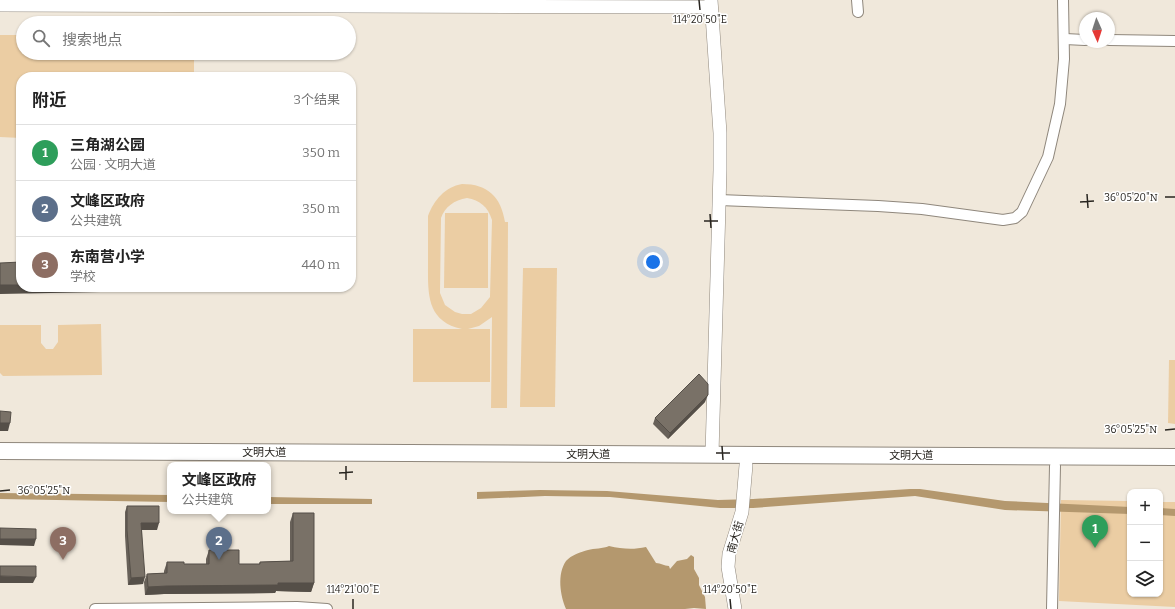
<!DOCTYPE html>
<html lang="zh">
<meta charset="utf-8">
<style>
body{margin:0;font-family:Bitter,"Noto Sans SC",serif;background:#f2f2f2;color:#222}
.controls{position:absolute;right:12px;bottom:12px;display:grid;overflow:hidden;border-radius:8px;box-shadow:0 1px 3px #0004}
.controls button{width:36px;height:36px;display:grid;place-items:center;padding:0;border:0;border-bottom:1px solid #e0e0e0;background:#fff;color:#222;font:20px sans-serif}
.compass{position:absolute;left:1079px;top:12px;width:36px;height:36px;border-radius:50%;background:#fff;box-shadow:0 1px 3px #0004;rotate:177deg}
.you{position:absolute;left:653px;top:262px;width:14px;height:14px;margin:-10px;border:3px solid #fff;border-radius:50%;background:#1a73e8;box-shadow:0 0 0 6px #1a73e833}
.badge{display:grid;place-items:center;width:26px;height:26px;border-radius:50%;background:#111827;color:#fff;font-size:13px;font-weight:700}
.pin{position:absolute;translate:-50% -33px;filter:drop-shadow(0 1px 2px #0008)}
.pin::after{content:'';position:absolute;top:21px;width:14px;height:12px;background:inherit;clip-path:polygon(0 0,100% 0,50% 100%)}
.popup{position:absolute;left:167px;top:462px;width:104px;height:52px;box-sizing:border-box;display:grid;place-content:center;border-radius:8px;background:#fff;filter:drop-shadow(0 1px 3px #0005);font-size:13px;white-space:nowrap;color:#767676}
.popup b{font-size:15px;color:#222}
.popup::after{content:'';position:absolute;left:50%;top:100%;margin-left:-8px;border:8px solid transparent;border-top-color:#fff}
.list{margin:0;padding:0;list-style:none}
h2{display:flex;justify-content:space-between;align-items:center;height:52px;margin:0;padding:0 16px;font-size:17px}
h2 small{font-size:13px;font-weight:400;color:#767676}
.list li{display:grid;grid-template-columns:26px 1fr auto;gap:12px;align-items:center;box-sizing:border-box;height:56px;padding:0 16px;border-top:1px solid #e0e0e0}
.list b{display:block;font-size:15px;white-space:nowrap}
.list p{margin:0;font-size:13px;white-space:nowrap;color:#767676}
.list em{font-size:13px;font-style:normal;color:#767676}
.icon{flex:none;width:22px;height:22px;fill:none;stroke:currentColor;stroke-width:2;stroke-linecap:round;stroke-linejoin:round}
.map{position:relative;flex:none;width:1175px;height:609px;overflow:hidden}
.search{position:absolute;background:#fff;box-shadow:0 1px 3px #0004;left:16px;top:16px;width:340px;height:44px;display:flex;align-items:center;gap:10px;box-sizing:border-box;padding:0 14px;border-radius:22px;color:#767676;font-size:15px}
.panel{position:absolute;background:#fff;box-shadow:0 1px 3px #0004;left:16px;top:72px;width:340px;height:220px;border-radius:16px}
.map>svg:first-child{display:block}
</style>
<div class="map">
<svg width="1175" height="609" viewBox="0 0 1175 609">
<rect width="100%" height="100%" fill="#f0e8db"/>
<!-- green -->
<g fill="#ebcda3" fill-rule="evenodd">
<path d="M 0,35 L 23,35 L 23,53 L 194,53 L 194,77 L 21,77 L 21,138 L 0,137 Z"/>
<path d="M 462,184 C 488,184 501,197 505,222 L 508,222 L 507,408 L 491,408 L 492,317 L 479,326 L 468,329 L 490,329 L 490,382 L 413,382 L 413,329 L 462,329 C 426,321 428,293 428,263 C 428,247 428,232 428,216 C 434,200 445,187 462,184 ZM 467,198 C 480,200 488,207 492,220 L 490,297 L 481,308 L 471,314 L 462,314 L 455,312 L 445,305 L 440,293 L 441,218 C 445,207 454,200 467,198 Z"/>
<path d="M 445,213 L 488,213 L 488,288 L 444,288 Z"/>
<path d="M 523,268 L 557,268 L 555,407 L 520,407 Z"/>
<path d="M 101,324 L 102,375 L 3,376 L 0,373 L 0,325 L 41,325 L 41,343 L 46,349 L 53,349 L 58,342 L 58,325 Z"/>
<path d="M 1169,360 L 1175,360 L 1175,424 L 1168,423 Z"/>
<path d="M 1061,500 L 1130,501 L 1130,594 L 1160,594 L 1160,502 L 1175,502 L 1175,607 L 1059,601 Z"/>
</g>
<!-- water -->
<g fill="#b4986e">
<path d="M 910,489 L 920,489 L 1005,501 L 1130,507 L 1130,514 L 1005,510 L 915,496 L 753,508 L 720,508 L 610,497 L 545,496 L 477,499 L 477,492 L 540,490 L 607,491 L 718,500 L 753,499 Z"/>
<path d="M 0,493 L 170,495 L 170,502 L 0,499 Z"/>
<path d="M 268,497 L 372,499 L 372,504 L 268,504 Z"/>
<path d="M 1160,508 L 1175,509 L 1175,516 L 1160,515 Z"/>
<path d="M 609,546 C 622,549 633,550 646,547 L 656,563 C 661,563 664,566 669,566 L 670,569 L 677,561 L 687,559 L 691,555 L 694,557 L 694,569 L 699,578 L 699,585 L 705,597 L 706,609 L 694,608 L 685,609 L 566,609 C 560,595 557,574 566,561 C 571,555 581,552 588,550 C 594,548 603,549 609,546 Z"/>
</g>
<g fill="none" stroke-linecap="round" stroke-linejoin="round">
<!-- minor casing -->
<g stroke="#8f877c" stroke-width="12">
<g id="minor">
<path d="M 857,0 L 858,12"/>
<path d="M 1065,39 L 1085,40"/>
<path d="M 1109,40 L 1175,41"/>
<path d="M 719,200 L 878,206 L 922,209 L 1003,220 L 1015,218 L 1022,212 L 1048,157 L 1060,104 L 1064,59 L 1063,0"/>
<path d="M 95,609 L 297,607 L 327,609"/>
<path d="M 1052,609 L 1055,466"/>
</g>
</g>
<!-- tertiary casing -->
<g stroke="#8f877c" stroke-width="14">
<g id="tertiary">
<path d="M 711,0 L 720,133 L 720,170 L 712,454"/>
<path d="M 0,5 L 711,7"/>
<path d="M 735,609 L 728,567 L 729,554 L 742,512 L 746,465"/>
</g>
</g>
<!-- primary casing -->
<g stroke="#8f877c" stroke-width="18">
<path id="primary" d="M 0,451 L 1175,457"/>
</g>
<!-- minor -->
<use href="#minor" stroke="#fff" stroke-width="10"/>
<!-- tertiary -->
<use href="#tertiary" stroke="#fff" stroke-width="13"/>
<!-- primary -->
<use href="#primary" stroke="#fff" stroke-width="16"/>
</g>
<!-- wall -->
<g fill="#686159">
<path d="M 705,402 L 668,439 L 653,424 L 655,418 Z"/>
<path d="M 127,506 L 157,530 L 142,530 L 143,584 L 128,585 L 125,536 L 125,512 Z"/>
<path d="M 293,513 L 314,583 L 311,592 L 276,591 L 275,593 L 164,594 L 145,595 L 144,582 L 147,574 L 164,573 L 164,571 L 167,562 L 184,564 L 206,564 L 206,559 L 209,550 L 239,564 L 259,564 L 260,562 L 290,561 L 290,522 Z"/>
</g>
<!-- shaded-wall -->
<g fill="#554f48">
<path d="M 0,285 L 21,285 L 21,287 L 103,287 L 101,292 L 0,294 Z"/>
<path d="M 708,395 L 705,402 L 668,439 L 670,433 Z"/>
<path d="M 0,423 L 10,423 L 8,431 L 0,431 Z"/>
<path d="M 141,523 L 159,523 L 157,530 L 139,530 Z"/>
<path d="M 0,539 L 36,539 L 34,546 L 0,545 Z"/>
<path d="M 0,576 L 36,577 L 33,583 L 0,583 Z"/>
<path d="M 145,577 L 143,584 L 128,585 L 131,578 Z"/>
<path d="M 278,583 L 314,583 L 311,592 L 276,591 L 275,593 L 164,594 L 145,595 L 148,587 L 167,586 Z"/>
</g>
<!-- building -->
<g fill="#797167" stroke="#554f48">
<path d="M 21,262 L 21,285 L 0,285 L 0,263 Z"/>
<path d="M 699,374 L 708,384 L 708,395 L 670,433 L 655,418 Z"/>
<path d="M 0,411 L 11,412 L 10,423 L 0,423 Z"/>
<path d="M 127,506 L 159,506 L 159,523 L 141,523 L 145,577 L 131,578 L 127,530 Z"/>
<path d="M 293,513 L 314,513 L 314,583 L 278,583 L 278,585 L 167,586 L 148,587 L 147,574 L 167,573 L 167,562 L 184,562 L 184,564 L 209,564 L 209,550 L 239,550 L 239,564 L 260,564 L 260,562 L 293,561 Z"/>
<path d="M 0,528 L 36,529 L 36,539 L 0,539 Z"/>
<path d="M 0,566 L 36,566 L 36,577 L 0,576 Z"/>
</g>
<!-- ticks -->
<path fill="none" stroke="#282520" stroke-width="1.5" d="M 699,0 L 700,10M 1087,194 L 1088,208M 1165,197 L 1175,197M 1080,202 L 1094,201M 710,214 L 711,228M 704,221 L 718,221M 1165,430 L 1175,429M 722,446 L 723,460M 716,453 L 730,453M 346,466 L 346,480M 339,473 L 353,472M 0,491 L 10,490M 353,599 L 353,609M 730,599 L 731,609"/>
<g text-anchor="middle" stroke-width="3" stroke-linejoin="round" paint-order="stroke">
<!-- street labels -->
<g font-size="11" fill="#282520" stroke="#fff">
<text x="264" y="456">文明大道</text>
<text x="588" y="458">文明大道</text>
<text x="911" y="459">文明大道</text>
<text transform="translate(735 537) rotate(-74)" y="4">南大街</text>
</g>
</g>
<g font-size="10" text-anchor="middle" fill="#282520" stroke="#fff" stroke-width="3" stroke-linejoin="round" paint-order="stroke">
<text x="700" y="23">114°20'50"E</text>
<text x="1131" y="201">36°05'20"N</text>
<text x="1131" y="433">36°05'25"N</text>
<text x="44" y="494">36°05'25"N</text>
<text x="353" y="593">114°21'00"E</text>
<text x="730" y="593">114°20'50"E</text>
</g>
</svg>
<div class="controls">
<button>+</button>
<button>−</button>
<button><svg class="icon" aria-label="layers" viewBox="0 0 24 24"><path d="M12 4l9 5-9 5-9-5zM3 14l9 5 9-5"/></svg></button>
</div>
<svg class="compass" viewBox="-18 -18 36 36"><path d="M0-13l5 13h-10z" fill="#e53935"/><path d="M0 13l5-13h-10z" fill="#767676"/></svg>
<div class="you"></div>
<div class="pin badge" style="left:1095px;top:548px;background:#2e9e5b">1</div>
<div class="pin badge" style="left:219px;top:560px;background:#5c6f8a">2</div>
<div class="popup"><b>文峰区政府</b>公共建筑</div>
<div class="pin badge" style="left:63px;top:560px;background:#8d6e63">3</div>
<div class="search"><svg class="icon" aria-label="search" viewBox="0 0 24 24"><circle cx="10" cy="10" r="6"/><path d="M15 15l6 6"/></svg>搜索地点</div>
<section class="panel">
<h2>附近<small>3个结果</small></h2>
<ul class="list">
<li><span class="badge" style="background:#2e9e5b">1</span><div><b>三角湖公园</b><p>公园 · 文明大道</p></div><em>350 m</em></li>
<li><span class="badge" style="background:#5c6f8a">2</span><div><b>文峰区政府</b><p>公共建筑</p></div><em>350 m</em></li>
<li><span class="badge" style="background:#8d6e63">3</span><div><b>东南营小学</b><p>学校</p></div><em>440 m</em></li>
</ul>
</section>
</div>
